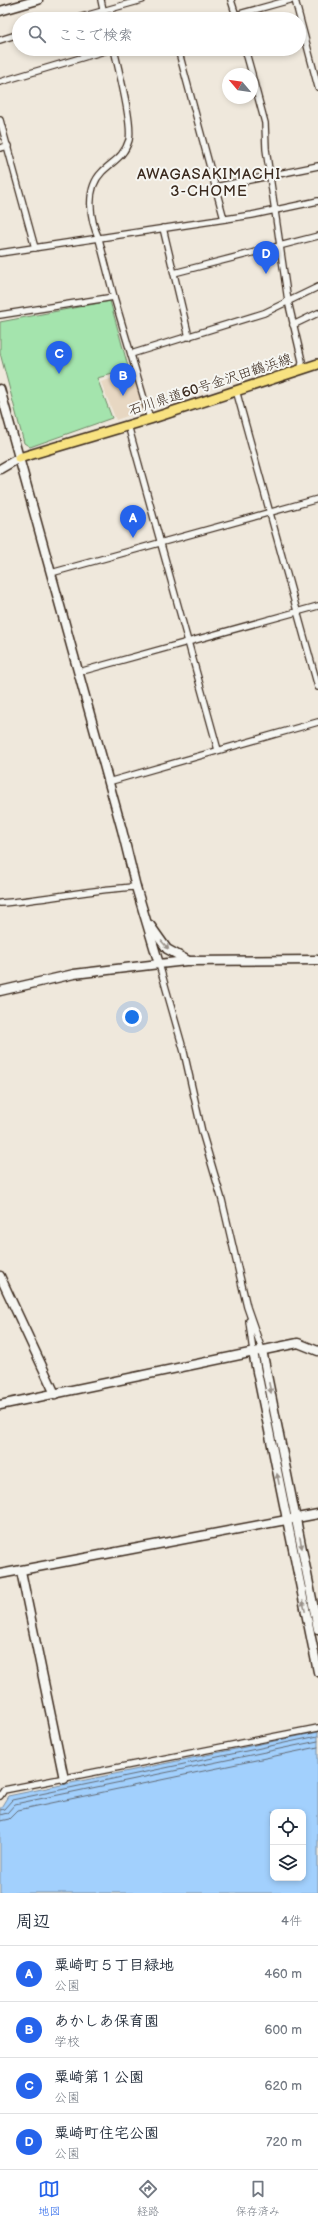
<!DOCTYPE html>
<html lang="ja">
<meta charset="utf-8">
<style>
body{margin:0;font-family:"Balsamiq Sans","Klee One",sans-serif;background:#f2f2f3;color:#1f2937}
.controls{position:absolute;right:12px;bottom:12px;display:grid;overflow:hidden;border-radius:8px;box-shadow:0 2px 6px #0003}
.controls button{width:36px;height:36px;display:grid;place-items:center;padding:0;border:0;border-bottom:1px solid #e0e1e3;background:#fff;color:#1f2937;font:20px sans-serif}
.compass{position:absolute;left:222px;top:68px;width:36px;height:36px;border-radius:50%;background:#fff;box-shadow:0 2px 6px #0003;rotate:299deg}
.you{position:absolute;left:132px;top:1017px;width:14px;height:14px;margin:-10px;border:3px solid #fff;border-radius:50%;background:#1a73e8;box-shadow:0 0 0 6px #1a73e833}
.badge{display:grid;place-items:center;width:26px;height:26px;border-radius:50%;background:#2563eb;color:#fff;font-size:13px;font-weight:700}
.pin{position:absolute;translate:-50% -33px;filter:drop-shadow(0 1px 2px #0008)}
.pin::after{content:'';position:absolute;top:21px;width:14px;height:12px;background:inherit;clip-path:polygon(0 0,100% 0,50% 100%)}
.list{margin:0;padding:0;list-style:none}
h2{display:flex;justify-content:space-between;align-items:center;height:52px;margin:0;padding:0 16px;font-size:17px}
h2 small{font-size:13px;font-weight:400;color:#747a83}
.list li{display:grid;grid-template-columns:26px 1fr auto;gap:12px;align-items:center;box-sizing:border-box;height:56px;padding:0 16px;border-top:1px solid #e0e1e3}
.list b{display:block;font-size:15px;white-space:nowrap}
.list p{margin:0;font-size:13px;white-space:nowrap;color:#747a83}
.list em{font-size:13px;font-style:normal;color:#747a83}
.icon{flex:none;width:22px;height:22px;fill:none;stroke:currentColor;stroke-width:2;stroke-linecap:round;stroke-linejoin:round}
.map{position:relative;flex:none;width:318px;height:1893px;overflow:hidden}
.search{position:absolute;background:#fff;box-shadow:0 2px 6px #0003;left:12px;right:12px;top:12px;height:44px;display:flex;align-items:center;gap:10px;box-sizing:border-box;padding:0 14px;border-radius:22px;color:#747a83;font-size:15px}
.sheet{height:276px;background:#fff}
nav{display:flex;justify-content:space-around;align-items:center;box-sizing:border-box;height:56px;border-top:1px solid #e0e1e3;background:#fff;font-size:11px;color:#747a83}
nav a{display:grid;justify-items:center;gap:2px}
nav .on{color:#2563eb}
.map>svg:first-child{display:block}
</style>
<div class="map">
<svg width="318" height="1893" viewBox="0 0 318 1893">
<rect width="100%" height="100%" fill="#efe8dc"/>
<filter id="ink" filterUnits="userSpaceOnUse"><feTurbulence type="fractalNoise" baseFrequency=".025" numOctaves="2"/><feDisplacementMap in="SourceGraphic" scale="8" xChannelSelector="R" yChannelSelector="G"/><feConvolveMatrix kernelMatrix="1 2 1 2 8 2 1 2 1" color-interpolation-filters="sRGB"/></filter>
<g filter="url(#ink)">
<!-- built -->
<path fill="#e7d7c2" d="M 132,372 L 144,410 L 116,420 L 101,382 Z"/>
<!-- green -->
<path fill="#a4e4ad" stroke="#708766" d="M 110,301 L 129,370 L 97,378 L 112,418 L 30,447 L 24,443 L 0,353 L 0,322 Z"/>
<!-- water -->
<path fill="#a2d0fd" stroke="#798ea4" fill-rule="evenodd" d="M 318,1732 L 318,1893 L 0,1893 L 0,1809 L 8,1796 ZM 273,1812 L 303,1812 L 303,1878 L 273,1878 Z"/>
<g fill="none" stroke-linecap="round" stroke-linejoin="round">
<!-- shore -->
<g stroke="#646c77" stroke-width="1">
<path d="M 0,1810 L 4,1809 L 12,1800 L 318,1736"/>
<path d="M 0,1815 L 7,1813 L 15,1804 L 318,1741"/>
<path d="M 0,1821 L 9,1819 L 18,1810 L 318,1747"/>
</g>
<!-- street casing -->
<g stroke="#3b2a1e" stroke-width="8">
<g id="street">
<path d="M 101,0 L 105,19"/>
<path d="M 231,0 L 237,19"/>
<path d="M 295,0 L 318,87"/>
<path d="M 74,19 L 142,0"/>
<path d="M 221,19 L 290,0"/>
<path d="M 0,40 L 19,34"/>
<path d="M 114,49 C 118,68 133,123 129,140 C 124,157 113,161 102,172 C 85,189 90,220 99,239 L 114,297 L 150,419"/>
<path d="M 178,49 L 224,219"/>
<path d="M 245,49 L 252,74"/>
<path d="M 252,75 L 265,123 L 266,149 L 288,301 L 302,361 L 301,369"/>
<path d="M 0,82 L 111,49"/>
<path d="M 0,120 L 35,248"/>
<path d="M 0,148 L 8,146"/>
<path d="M 215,187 L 318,166"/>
<path d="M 163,228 L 189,337"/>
<path d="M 0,253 L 252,215 L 318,201"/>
<path d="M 174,273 L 318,236"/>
<path d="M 0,315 L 114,297"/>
<path d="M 293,325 L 318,313"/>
<path d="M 131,354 L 264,313 L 318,287"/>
<path d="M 236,390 L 318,687"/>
<path d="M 128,425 L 218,750"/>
<path d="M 51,573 L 318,499"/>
<path d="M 79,672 L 318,606"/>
<path d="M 108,782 L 318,722"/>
<path d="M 0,903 C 46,900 90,889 136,887"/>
<path d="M 159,964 L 184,1052 L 202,1132 L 222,1200 L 247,1307 L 262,1350"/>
<path d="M 249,1321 L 253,1352"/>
<path d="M 0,1796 L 4,1790 L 318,1728"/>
</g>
</g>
<!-- secondary casing -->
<g stroke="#3b2a1e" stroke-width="11">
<g id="secondary">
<path d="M 0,11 L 38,0"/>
<path d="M 0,389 L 122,830 L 136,887 L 159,964 L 186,961 L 318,960"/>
<path d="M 0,469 L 19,458"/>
<path d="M 150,925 L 167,949 L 187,960"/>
<path d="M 0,991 L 74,974 L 159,964"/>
<path d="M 0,1276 L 55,1394"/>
<path d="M 262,1350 L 318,1629"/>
<path d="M 253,1352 L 318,1672"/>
<path d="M 0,1405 L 298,1343 L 318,1351"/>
<path d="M 21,1571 L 64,1779"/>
<path d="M 0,1574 L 318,1514"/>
</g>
</g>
<!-- primary casing -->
<g stroke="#3b2a1e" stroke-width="12">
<path id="primary" d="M 19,458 L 150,419 L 318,364"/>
</g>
<!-- street -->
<use href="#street" stroke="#f6f6f2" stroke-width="5.5"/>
<!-- secondary -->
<use href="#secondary" stroke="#f6f6f2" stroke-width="8"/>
<!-- primary -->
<use href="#primary" stroke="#f8e281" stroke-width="9"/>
</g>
<!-- one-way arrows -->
<defs><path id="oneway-solid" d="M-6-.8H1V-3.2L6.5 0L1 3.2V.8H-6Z"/></defs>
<g fill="#989088">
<use href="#oneway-solid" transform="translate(165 945) rotate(49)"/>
<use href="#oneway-solid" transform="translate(270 1388) rotate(78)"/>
<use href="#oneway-solid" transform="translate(278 1479) rotate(-101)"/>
<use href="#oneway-solid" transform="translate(301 1543) rotate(79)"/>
<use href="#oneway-solid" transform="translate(304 1606) rotate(-102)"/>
</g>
</g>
<g text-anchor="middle" stroke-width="4" stroke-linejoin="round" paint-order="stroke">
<!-- street labels -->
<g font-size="14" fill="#3b2a1e" stroke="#f6f6f2">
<text transform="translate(210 384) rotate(-18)" y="5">石川県道60号金沢田鶴浜線</text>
</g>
<!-- neighbourhood labels -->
<g font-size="15" letter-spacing="1" fill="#3b2a1e" stroke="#f6f6f2">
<text x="209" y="179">AWAGASAKIMACHI<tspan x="209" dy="17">3-CHOME</tspan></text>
</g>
</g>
</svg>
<div class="controls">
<button><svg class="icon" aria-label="locate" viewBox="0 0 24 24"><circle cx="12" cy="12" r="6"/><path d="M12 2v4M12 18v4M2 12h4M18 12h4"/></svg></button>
<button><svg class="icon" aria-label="layers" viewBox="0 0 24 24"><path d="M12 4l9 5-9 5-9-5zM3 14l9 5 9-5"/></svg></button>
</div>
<svg class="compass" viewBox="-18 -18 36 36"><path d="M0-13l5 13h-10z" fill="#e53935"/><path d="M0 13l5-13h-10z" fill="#747a83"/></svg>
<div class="you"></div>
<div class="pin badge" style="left:133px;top:538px">A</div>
<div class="pin badge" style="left:123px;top:396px">B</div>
<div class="pin badge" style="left:59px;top:374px">C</div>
<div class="pin badge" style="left:266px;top:274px">D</div>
<div class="search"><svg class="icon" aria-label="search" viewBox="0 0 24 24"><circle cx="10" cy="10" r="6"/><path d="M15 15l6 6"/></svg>ここで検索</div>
</div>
<section class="sheet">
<h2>周辺<small>4件</small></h2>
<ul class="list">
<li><span class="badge">A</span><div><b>粟崎町５丁目緑地</b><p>公園</p></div><em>460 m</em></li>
<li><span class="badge">B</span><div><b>あかしあ保育園</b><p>学校</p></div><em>600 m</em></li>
<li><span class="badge">C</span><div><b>粟崎第１公園</b><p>公園</p></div><em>620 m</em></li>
<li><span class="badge">D</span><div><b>粟崎町住宅公園</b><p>公園</p></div><em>720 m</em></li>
</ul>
</section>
<nav>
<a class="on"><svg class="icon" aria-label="map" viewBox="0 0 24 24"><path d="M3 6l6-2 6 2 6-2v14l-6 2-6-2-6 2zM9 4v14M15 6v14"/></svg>地図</a>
<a><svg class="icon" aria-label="directions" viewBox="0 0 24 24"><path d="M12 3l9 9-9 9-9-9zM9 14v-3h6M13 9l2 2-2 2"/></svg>経路</a>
<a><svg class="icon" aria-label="saved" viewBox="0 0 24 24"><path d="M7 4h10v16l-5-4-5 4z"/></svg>保存済み</a>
</nav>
